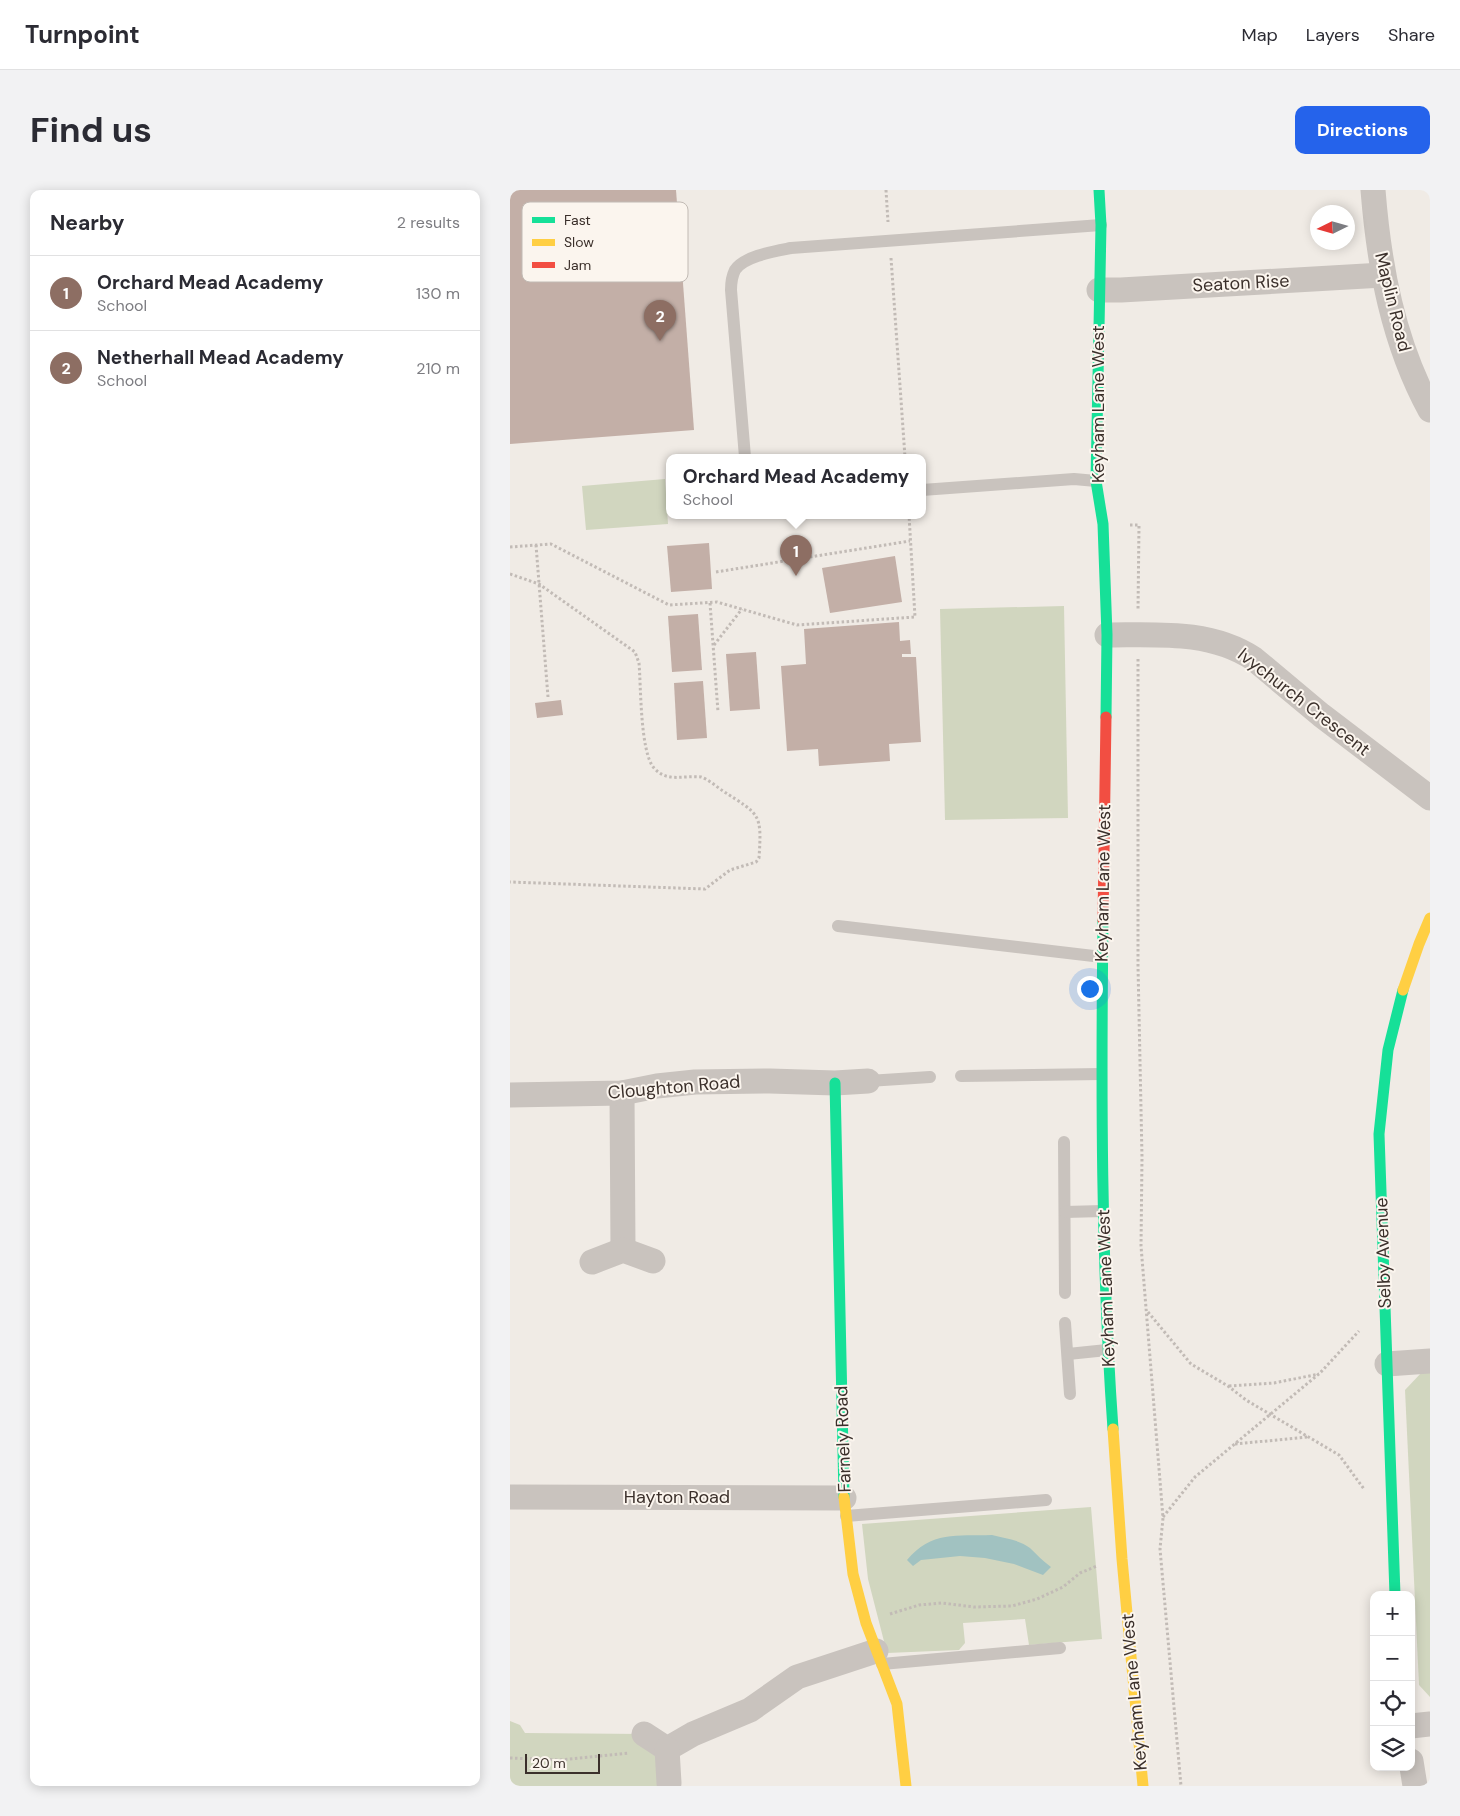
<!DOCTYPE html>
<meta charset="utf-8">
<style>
body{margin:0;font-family:"DM Sans",sans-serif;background:#f2f2f3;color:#2b2b33}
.controls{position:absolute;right:15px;bottom:15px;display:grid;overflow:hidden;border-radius:10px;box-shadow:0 2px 12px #0003}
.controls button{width:45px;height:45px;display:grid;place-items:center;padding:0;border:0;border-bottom:1px solid #e1e1e2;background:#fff;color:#2b2b33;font:25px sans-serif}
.compass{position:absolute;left:800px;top:15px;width:45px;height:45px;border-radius:50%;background:#fff;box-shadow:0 2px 12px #0003;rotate:265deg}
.scale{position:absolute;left:15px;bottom:12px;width:75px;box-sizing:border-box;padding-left:5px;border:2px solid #3b302b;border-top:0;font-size:14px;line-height:18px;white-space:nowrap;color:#3b302b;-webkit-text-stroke:4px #fbf5ee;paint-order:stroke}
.you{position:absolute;left:579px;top:798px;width:18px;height:18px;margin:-12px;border:4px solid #fff;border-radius:50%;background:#1a73e8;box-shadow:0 0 0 8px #1a73e833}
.badge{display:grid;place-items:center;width:32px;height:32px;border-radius:50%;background:#2563eb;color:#fff;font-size:16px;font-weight:700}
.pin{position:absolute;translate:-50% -41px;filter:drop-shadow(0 1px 2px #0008)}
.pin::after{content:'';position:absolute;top:26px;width:18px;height:15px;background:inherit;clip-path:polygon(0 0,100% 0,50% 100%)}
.popup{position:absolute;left:156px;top:264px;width:260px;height:65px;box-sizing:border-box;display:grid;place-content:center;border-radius:10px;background:#fff;filter:drop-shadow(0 1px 4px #0005);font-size:16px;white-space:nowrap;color:#7c7c81}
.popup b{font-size:19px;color:#2b2b33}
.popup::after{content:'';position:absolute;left:50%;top:100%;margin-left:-10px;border:10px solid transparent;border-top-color:#fff}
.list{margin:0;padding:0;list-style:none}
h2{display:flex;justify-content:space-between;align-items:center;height:65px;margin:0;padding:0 20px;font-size:21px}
h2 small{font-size:16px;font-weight:400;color:#7c7c81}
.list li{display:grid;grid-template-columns:32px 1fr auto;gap:15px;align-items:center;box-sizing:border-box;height:75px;padding:0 20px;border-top:1px solid #e1e1e2}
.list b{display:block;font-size:19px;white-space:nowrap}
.list p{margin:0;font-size:16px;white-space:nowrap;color:#7c7c81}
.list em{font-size:16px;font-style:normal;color:#7c7c81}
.icon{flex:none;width:28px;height:28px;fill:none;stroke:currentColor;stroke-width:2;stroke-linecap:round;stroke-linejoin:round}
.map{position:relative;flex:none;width:920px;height:1596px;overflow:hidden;border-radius:10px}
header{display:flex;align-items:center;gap:30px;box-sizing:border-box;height:70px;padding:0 25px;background:#fff;border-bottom:1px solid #e1e1e2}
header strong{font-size:24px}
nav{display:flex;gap:28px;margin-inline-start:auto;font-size:18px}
.intro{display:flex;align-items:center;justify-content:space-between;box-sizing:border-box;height:120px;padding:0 30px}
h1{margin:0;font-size:35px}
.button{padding:12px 22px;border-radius:10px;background:#2563eb;color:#fff;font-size:18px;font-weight:700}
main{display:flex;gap:30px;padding:0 30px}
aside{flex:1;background:#fff;border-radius:10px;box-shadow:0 2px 12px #0003}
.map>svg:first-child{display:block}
</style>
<header>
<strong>Turnpoint</strong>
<nav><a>Map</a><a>Layers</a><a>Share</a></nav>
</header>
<div class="intro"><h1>Find us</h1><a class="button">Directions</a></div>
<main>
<aside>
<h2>Nearby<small>2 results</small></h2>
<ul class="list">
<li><span class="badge" style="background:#8d6e63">1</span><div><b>Orchard Mead Academy</b><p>School</p></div><em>130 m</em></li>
<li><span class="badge" style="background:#8d6e63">2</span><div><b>Netherhall Mead Academy</b><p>School</p></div><em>210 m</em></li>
</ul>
</aside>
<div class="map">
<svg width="920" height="1596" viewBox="0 0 920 1596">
<rect width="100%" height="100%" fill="#f0ebe5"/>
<!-- green -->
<g fill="#d1d6bf">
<path d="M 155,289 L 158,334 L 76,340 L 72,296 Z"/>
<path d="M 554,416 L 558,628 L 435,630 L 430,419 Z"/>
<path d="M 913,1181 L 920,1181 L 920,1507 L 909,1495 L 895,1200 Z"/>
<path d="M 581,1317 L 592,1449 L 519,1455 L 515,1429 L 453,1433 L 455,1453 L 449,1460 L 377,1463 L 358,1389 L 352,1334 Z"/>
<path d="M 0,1531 L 10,1535 L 15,1543 L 134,1544 L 160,1596 L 0,1596 Z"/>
</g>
<!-- water -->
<path fill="#a1c2c1" d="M 482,1345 C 494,1348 510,1350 520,1358 C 527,1365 533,1371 541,1377 L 533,1385 L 504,1374 L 475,1368 L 450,1366 L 411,1370 L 403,1376 L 397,1370 C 421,1341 447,1346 482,1345 Z"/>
<!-- building -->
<g fill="#c3afa7">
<path d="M 0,0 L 166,0 L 184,240 L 0,254 Z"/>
<path d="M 199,353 L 202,399 L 161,402 L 157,356 Z"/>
<path d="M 385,366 L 392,412 L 320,423 L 312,378 Z"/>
<path d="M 188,424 L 192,480 L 162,482 L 158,426 Z"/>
<path d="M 389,432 L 390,451 L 400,450 L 401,464 L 392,464 L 392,467 L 406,467 L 411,552 L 379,554 L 380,571 L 309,576 L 308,559 L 277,561 L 271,476 L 296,474 L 294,439 Z"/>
<path d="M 246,462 L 250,519 L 220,521 L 216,464 Z"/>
<path d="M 193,491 L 197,548 L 167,550 L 164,493 Z"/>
<path d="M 51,510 L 53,525 L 27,528 L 25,513 Z"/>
</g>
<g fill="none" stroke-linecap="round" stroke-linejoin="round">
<!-- path -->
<g stroke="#c2bbb6" stroke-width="3" stroke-dasharray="2.5 2.5" stroke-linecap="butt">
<path d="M 376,0 L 378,32"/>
<path d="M 381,68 L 395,267"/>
<path d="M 620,335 L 629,335 L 628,420"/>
<path d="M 26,355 L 38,507"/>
<path d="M 0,357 L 41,354 L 159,415 L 207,412 L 287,435 L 405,427 L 399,325"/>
<path d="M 206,382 L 400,351"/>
<path d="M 0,384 L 29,394 L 125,462 L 129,473 C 131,496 130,562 144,578 C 157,593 174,585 191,587 C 198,589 207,597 213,601 C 250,625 252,623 249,668 L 246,672 L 220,680 L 195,699 L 0,692"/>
<path d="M 200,413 L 208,522"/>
<path d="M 204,455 L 232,419"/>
<path d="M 628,469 L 628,776 L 632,967 L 631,1056 L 653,1328 L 650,1359 L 671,1596"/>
<path d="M 638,1122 L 681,1174 L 718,1196 L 736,1210 L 829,1265 L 854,1299"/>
<path d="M 719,1196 L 764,1193 L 809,1184"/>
<path d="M 725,1254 L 798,1247"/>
<path d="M 653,1327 L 685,1287 L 810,1183 L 849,1141"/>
<path d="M 380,1424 L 409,1415 L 432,1413 L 464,1417 L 502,1416 L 527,1409 L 553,1397 L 570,1383 L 587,1376"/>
<path d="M 0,1568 L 50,1570 L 119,1563"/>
</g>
<!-- lane -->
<g stroke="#c9c3be" stroke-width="12">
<path d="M 235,267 L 221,100 C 221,94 222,86 225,80 C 234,66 266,61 281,58 L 591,35"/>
<path d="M 412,300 L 564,289 L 586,291"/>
<path d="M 328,736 L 592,767"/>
<path d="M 451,886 L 591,884"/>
<path d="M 358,891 L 420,887"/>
<path d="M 554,952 L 555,1103"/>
<path d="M 555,1022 L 593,1021"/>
<path d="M 555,1133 L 560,1204"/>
<path d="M 558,1164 L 597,1160"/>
<path d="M 336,1326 L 536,1310"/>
<path d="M 372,1474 L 550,1458"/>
</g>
<!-- street -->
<g stroke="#c9c3be" stroke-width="25">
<path d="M 863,0 C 869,76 883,152 920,220"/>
<path d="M 589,100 L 611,100 L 873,85"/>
<path d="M 597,445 C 647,445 700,440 744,469 L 811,525 L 920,608"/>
<path d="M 112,903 L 113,1060"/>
<path d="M 0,905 L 112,903 L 147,896 L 185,892 L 260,891 L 325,893 L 358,891"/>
<path d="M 82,1072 L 113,1060 L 143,1071"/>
<path d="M 877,1174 L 920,1171"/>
<path d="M 0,1307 L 334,1308"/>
<path d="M 901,1536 L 920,1534"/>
<path d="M 134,1544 L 157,1559 L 183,1544 L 240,1520 L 287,1487 L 366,1461"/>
<path d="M 157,1559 L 159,1593"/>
<path d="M 901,1571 L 905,1596"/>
</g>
<!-- fast -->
<g stroke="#16e098" stroke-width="11">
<path d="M 589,0 L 591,35 L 586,291 L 593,334 L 597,445 L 596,527"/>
<path d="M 593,730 C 591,900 591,1070 603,1239"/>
<path d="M 325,893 L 334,1307"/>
<path d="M 885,1405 L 869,944 L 878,860 L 893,800"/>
</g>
<!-- slow -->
<g stroke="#ffcf43" stroke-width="11">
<path d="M 893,800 L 909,754 L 920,728"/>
<path d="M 603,1239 L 612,1369 L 633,1596"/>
<path d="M 334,1307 L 343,1384 L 356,1433 L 387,1514 L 396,1596"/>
</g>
<!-- jam -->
<path stroke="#f24e42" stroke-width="11" d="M 593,730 L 596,527"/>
</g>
<g text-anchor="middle" stroke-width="4" stroke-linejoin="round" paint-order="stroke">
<!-- street labels -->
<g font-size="18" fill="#3b302b" stroke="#fbf5ee">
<text transform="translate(731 93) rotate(-3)" y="6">Seaton Rise</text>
<text transform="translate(883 112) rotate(76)" y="6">Maplin Road</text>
<text transform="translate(588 214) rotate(-90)" y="6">Keyham Lane West</text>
<text transform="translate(794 512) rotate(38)" y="6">Ivychurch Crescent</text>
<text transform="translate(593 693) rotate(-89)" y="6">Keyham Lane West</text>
<text transform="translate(164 897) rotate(-5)" y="6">Cloughton Road</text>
<text transform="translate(873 1063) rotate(-92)" y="6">Selby Avenue</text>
<text transform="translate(596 1098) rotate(-92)" y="6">Keyham Lane West</text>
<text transform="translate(333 1249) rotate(-92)" y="6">Farnely Road</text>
<text x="167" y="1313">Hayton Road</text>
<text transform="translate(624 1502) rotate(-95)" y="6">Keyham Lane West</text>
</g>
</g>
<!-- legend -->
<rect x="12" y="12" width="166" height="80" rx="8" fill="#fbf5ee" stroke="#c1bab4" stroke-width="1"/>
<rect x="22" y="27" width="23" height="6" fill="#16e098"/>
<rect x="22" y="49" width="23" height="7" fill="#ffcf43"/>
<rect x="22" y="72" width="23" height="6" fill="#f24e42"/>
<g font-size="14" fill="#3b302b">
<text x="54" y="35">Fast</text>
<text x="54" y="57">Slow</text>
<text x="54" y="80">Jam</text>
</g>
</svg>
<div class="controls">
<button>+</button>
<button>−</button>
<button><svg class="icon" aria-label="locate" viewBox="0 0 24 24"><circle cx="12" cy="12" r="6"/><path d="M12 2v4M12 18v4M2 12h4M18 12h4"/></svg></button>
<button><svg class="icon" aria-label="layers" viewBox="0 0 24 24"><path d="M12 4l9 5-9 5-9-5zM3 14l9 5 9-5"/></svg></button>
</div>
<svg class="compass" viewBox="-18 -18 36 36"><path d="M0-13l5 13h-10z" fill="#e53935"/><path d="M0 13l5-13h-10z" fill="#7c7c81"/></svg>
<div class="scale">20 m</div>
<div class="you"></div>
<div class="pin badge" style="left:286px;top:386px;background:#8d6e63">1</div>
<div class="popup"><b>Orchard Mead Academy</b>School</div>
<div class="pin badge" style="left:150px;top:151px;background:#8d6e63">2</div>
</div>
</main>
